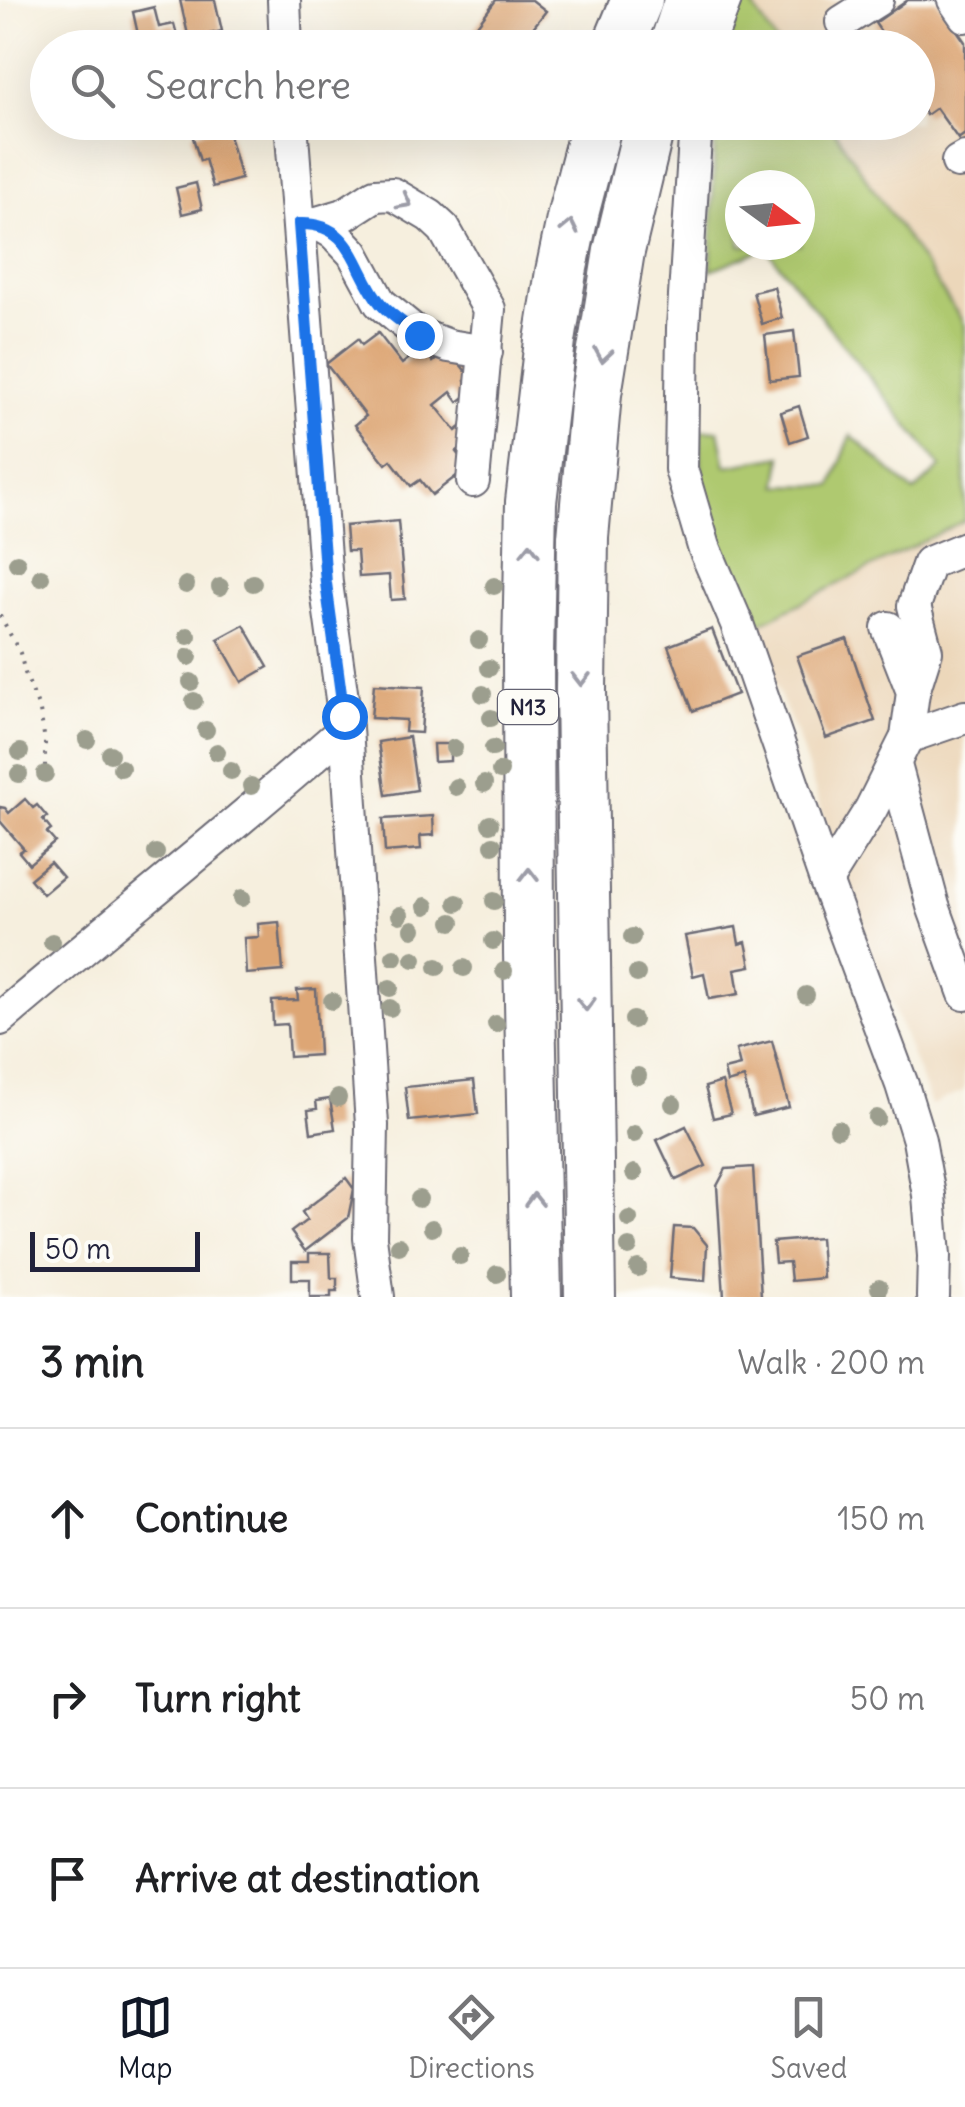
<!DOCTYPE html>
<meta charset="utf-8">
<style>
body{margin:0;font-family:Delius,sans-serif;background:#f6f6f6;color:#202124}
.compass{position:absolute;left:725px;top:170px;width:90px;height:90px;border-radius:50%;background:#fff;box-shadow:0 10px 40px #0002;rotate:105deg}
.scale{position:absolute;left:30px;bottom:25px;width:170px;box-sizing:border-box;padding-left:10px;border:5px solid #22223b;border-top:0;font-size:28px;line-height:35px;white-space:nowrap;color:#22223b;-webkit-text-stroke:8px #fdfcf7;paint-order:stroke}
.stop{position:absolute;width:30px;height:30px;margin:-22px;border:8px solid #1a73e8;border-radius:50%;background:#fff}
.stop.end{background:#1a73e8;border-color:#fff;box-shadow:0 2px 10px #0008}
.list{margin:0;padding:0;list-style:none}
h2{display:flex;justify-content:space-between;align-items:center;height:130px;margin:0;padding:0 40px;font-size:42px}
h2 small{font-size:32px;font-weight:400;color:#757577}
.list li{display:grid;grid-template-columns:65px 1fr auto;gap:30px;align-items:center;box-sizing:border-box;height:180px;padding:0 40px;border-top:2px solid #e0e0e0}
.list b{display:block;font-size:38px;white-space:nowrap}
.list em{font-size:32px;font-style:normal;color:#757577}
.icon{flex:none;width:55px;height:55px;fill:none;stroke:currentColor;stroke-width:2;stroke-linecap:round;stroke-linejoin:round}
.map{position:relative;flex:none;width:965px;height:1297px;overflow:hidden}
.search{position:absolute;background:#fff;box-shadow:0 10px 40px #0002;left:30px;right:30px;top:30px;height:110px;display:flex;align-items:center;gap:25px;box-sizing:border-box;padding:0 35px;border-radius:55px;color:#757577;font-size:38px}
.sheet{height:670px;background:#fff}
nav{display:flex;justify-content:space-around;align-items:center;box-sizing:border-box;height:140px;border-top:2px solid #e0e0e0;background:#fff;font-size:28px;color:#757577}
nav a{display:grid;justify-items:center;gap:5px}
nav .on{color:#111827}
.map>svg:first-child{display:block}
</style>
<div class="map">
<svg width="965" height="1297" viewBox="0 0 965 1297">
<rect width="100%" height="100%" fill="#fdfcf7"/>
<filter id="ink" filterUnits="userSpaceOnUse"><feTurbulence type="fractalNoise" baseFrequency=".01" numOctaves="2"/><feDisplacementMap in="SourceGraphic" scale="20" xChannelSelector="R" yChannelSelector="G"/><feConvolveMatrix kernelMatrix="1 2 1 2 8 2 1 2 1" color-interpolation-filters="sRGB"/></filter>
<filter id="wash" filterUnits="userSpaceOnUse"><feTurbulence type="fractalNoise" baseFrequency=".0048" numOctaves="4" result="noise"/><feDisplacementMap in="SourceGraphic" scale="40" xChannelSelector="R" yChannelSelector="G"/><feGaussianBlur stdDeviation="2.25" result="paint"/><feColorMatrix in="noise" values="0 0 0 0 0 0 0 0 0 0 0 0 0 0 0 0 0 1.4 0 .05"/><feComposite in="paint" operator="in"/></filter>
<g filter="url(#wash)">
<rect width="100%" height="100%" fill="#f6efde"/>
<!-- built -->
<g fill="#ecd7ba">
<path d="M 749,0 L 940,0 L 965,37 L 965,325 L 829,123 L 918,122 L 918,48 L 779,47 Z"/>
<path d="M 965,520 L 965,1090 L 931,1105 L 848,890 L 797,735 L 751,628 Z"/>
</g>
<!-- green -->
<g fill="#afc96f" stroke="#687655" stroke-width="2.5" fill-rule="evenodd">
<path d="M 742,0 L 749,0 L 779,47 L 727,48 Z"/>
<path d="M 715,123 L 829,123 L 965,325 L 965,520 L 751,628 L 702,494 L 700,431 L 719,430 L 726,466 L 782,456 L 778,485 L 832,486 L 851,435 L 914,492 L 941,467 L 766,248 L 711,270 ZM 740,185 L 800,185 L 800,245 L 740,245 Z"/>
</g>
<g id="blocks">
<!-- building -->
<g fill="#dda675">
<path d="M 180,0 L 215,0 L 222,31 L 189,39 Z"/>
<path d="M 496,0 L 532,0 L 546,11 L 517,48 L 460,48 Z"/>
<path d="M 908,0 L 936,0 L 965,42 L 965,134 L 958,139 L 936,108 L 926,115 L 918,103 L 918,48 L 892,48 L 875,23 Z"/>
<path d="M 154,7 L 159,27 L 174,24 L 180,46 L 141,48 L 133,12 Z"/>
<path d="M 397,122 L 458,122 L 458,125 L 406,131 Z"/>
<path d="M 226,124 L 241,179 L 213,187 L 205,159 L 200,161 L 192,134 Z"/>
<path d="M 196,183 L 202,209 L 182,214 L 176,188 Z"/>
<path d="M 774,287 L 782,318 L 762,324 L 753,292 Z"/>
<path d="M 794,331 L 799,377 L 770,380 L 765,335 Z"/>
<path d="M 378,333 L 402,364 L 422,348 L 433,362 L 449,350 L 470,377 L 465,381 L 472,391 L 458,402 L 451,392 L 435,405 L 456,431 L 462,426 L 472,439 L 456,452 L 468,467 L 432,495 L 420,480 L 411,486 L 391,460 L 386,464 L 355,425 L 366,416 L 326,364 L 358,339 L 362,345 Z"/>
<path d="M 799,406 L 808,436 L 790,442 L 781,412 Z"/>
<path d="M 398,521 L 405,599 L 391,600 L 389,575 L 359,577 L 357,551 L 347,551 L 345,526 Z"/>
<path d="M 244,625 L 268,667 L 242,682 L 218,639 Z"/>
<path d="M 712,629 L 737,694 L 693,711 L 668,646 Z"/>
<path d="M 847,639 L 875,721 L 826,738 L 797,656 Z"/>
<path d="M 374,684 L 424,687 L 421,733 L 405,732 L 406,720 L 371,718 Z"/>
<path d="M 409,737 L 417,790 L 386,795 L 378,742 Z"/>
<path d="M 433,744 L 450,744 L 450,761 L 434,762 Z"/>
<path d="M 25,799 L 33,808 L 37,805 L 47,817 L 43,820 L 51,830 L 47,833 L 55,842 L 29,864 L 19,852 L 24,849 L 0,821 L 0,807 L 5,808 L 9,813 Z"/>
<path d="M 433,816 L 434,835 L 420,836 L 421,849 L 385,852 L 383,819 Z"/>
<path d="M 50,862 L 63,877 L 43,894 L 30,879 Z"/>
<path d="M 279,922 L 283,971 L 246,974 L 244,938 L 259,937 L 258,924 Z"/>
<path d="M 736,927 L 739,944 L 746,942 L 751,966 L 735,969 L 739,994 L 709,999 L 704,973 L 693,976 L 685,936 Z"/>
<path d="M 316,989 L 319,1055 L 289,1057 L 287,1024 L 273,1025 L 272,1001 L 298,1000 L 297,990 Z"/>
<path d="M 772,1041 L 789,1107 L 753,1116 L 744,1078 L 727,1083 L 724,1070 L 740,1066 L 736,1050 Z"/>
<path d="M 474,1080 L 478,1114 L 409,1121 L 405,1087 Z"/>
<path d="M 722,1082 L 731,1114 L 713,1118 L 705,1087 Z"/>
<path d="M 330,1099 L 335,1129 L 311,1133 L 308,1110 L 317,1109 L 316,1101 Z"/>
<path d="M 686,1126 L 706,1166 L 676,1180 L 657,1140 Z"/>
<path d="M 753,1167 L 761,1297 L 724,1297 L 717,1186 L 726,1169 Z"/>
<path d="M 346,1178 L 354,1189 L 348,1218 L 305,1251 L 291,1232 L 307,1220 L 302,1212 Z"/>
<path d="M 674,1227 L 693,1228 L 707,1245 L 705,1281 L 670,1278 Z"/>
<path d="M 820,1238 L 823,1278 L 791,1281 L 789,1262 L 775,1263 L 773,1242 Z"/>
<path d="M 309,1253 L 330,1253 L 331,1278 L 337,1278 L 337,1291 L 331,1291 L 331,1297 L 310,1297 L 310,1279 L 292,1279 L 292,1261 L 309,1261 Z"/>
</g>
</g>
</g>
<g filter="url(#ink)">
<use href="#blocks" fill-opacity="0" stroke="#6c6a74" stroke-width="2.5"/>
<g fill="none" stroke-linecap="round" stroke-linejoin="round">
<!-- minor casing -->
<g stroke="#6c6a74" stroke-width="36">
<g id="minor">
<path d="M 284,0 L 286,48"/>
<path d="M 954,0 L 965,16"/>
<path d="M 842,22 L 877,0"/>
<path d="M 707,48 L 725,0"/>
<path d="M 291,122 L 326,583 L 346,728 L 372,1125 L 370,1238 L 378,1297"/>
<path d="M 696,122 L 683,328 L 681,469 L 704,547 L 737,624 L 826,881 L 902,1085 L 919,1140 L 929,1195 L 934,1256 L 933,1297"/>
<path d="M 958,162 L 965,158"/>
<path d="M 317,223 L 334,233 L 353,253 L 380,303 L 419,335 L 449,346 L 486,352"/>
<path d="M 299,224 L 317,223 L 344,215 L 375,195 L 393,194 L 430,216 L 444,229 L 489,309 L 473,481"/>
<path d="M 913,692 L 926,651 L 914,606 L 929,563 L 965,548"/>
<path d="M 907,737 L 965,717"/>
<path d="M 895,765 L 933,906 L 965,994"/>
<path d="M 826,881 L 871,809 L 907,737 L 913,692 L 888,628"/>
<path d="M 0,1019 C 115,921 233,828 346,728"/>
</g>
</g>
<!-- highway casing -->
<g stroke="#6c6a74" stroke-width="54">
<g id="highway">
<path d="M 617,48 L 637,0"/>
<path d="M 674,48 L 690,0"/>
<path d="M 536,1297 L 529,952 L 528,653 L 531,502 L 550,341 L 561,272 L 574,210 L 597,122"/>
<path d="M 590,1297 L 581,690 L 583,537 L 596,394 L 619,251 L 650,122"/>
</g>
</g>
<!-- path -->
<path stroke="#6c6a74" stroke-width="4" stroke-dasharray="2.5 8" stroke-linecap="butt" d="M 0,615 L 20,653 L 25,673 L 40,711 L 45,741 L 45,769"/>
<!-- minor -->
<use href="#minor" stroke="#fff" stroke-width="32"/>
<!-- highway -->
<use href="#highway" stroke="#fff" stroke-width="50"/>
</g>
<!-- trees -->
<g fill="#9c9e8e">
<circle cx="17" cy="563" r="9"/>
<circle cx="41" cy="577" r="9"/>
<circle cx="253" cy="583" r="9"/>
<circle cx="186" cy="585" r="9"/>
<circle cx="494" cy="586" r="9"/>
<circle cx="220" cy="587" r="9"/>
<circle cx="188" cy="636" r="9"/>
<circle cx="479" cy="640" r="9"/>
<circle cx="189" cy="657" r="9"/>
<circle cx="489" cy="668" r="9"/>
<circle cx="191" cy="682" r="9"/>
<circle cx="483" cy="694" r="9"/>
<circle cx="194" cy="701" r="9"/>
<circle cx="491" cy="718" r="9"/>
<circle cx="206" cy="730" r="9"/>
<circle cx="87" cy="740" r="9"/>
<circle cx="454" cy="748" r="9"/>
<circle cx="493" cy="748" r="9"/>
<circle cx="20" cy="752" r="9"/>
<circle cx="217" cy="752" r="9"/>
<circle cx="110" cy="754" r="9"/>
<circle cx="121" cy="768" r="9"/>
<circle cx="231" cy="771" r="9"/>
<circle cx="500" cy="771" r="9"/>
<circle cx="19" cy="774" r="9"/>
<circle cx="45" cy="774" r="9"/>
<circle cx="484" cy="784" r="9"/>
<circle cx="251" cy="786" r="9"/>
<circle cx="456" cy="787" r="9"/>
<circle cx="490" cy="824" r="9"/>
<circle cx="493" cy="845" r="9"/>
<circle cx="156" cy="853" r="9"/>
<circle cx="242" cy="898" r="9"/>
<circle cx="494" cy="901" r="9"/>
<circle cx="457" cy="903" r="9"/>
<circle cx="426" cy="906" r="9"/>
<circle cx="400" cy="915" r="9"/>
<circle cx="452" cy="922" r="9"/>
<circle cx="413" cy="929" r="9"/>
<circle cx="632" cy="937" r="9"/>
<circle cx="493" cy="941" r="9"/>
<circle cx="52" cy="942" r="9"/>
<circle cx="394" cy="957" r="9"/>
<circle cx="414" cy="959" r="9"/>
<circle cx="437" cy="967" r="9"/>
<circle cx="464" cy="968" r="9"/>
<circle cx="504" cy="971" r="9"/>
<circle cx="637" cy="974" r="9"/>
<circle cx="390" cy="988" r="9"/>
<circle cx="806" cy="995" r="9"/>
<circle cx="332" cy="1001" r="9"/>
<circle cx="390" cy="1008" r="9"/>
<circle cx="633" cy="1020" r="9"/>
<circle cx="496" cy="1024" r="9"/>
<circle cx="638" cy="1076" r="9"/>
<circle cx="338" cy="1098" r="9"/>
<circle cx="673" cy="1104" r="9"/>
<circle cx="877" cy="1118" r="9"/>
<circle cx="838" cy="1129" r="9"/>
<circle cx="634" cy="1134" r="9"/>
<circle cx="634" cy="1173" r="9"/>
<circle cx="419" cy="1199" r="9"/>
<circle cx="629" cy="1219" r="9"/>
<circle cx="432" cy="1228" r="9"/>
<circle cx="399" cy="1246" r="9"/>
<circle cx="629" cy="1247" r="9"/>
<circle cx="460" cy="1256" r="9"/>
<circle cx="638" cy="1268" r="9"/>
<circle cx="497" cy="1274" r="9"/>
<circle cx="879" cy="1288" r="9"/>
</g>
<!-- one-way arrows -->
<defs><path id="oneway-chevron" d="M-2-3.5L2.5 0L-2 3.5" fill="none" stroke-width="1.6" stroke-linecap="round" stroke-linejoin="round" transform="scale(2.5)"/></defs>
<g stroke="#9c9ca7">
<use href="#oneway-chevron" transform="translate(405 202) rotate(28)"/>
<use href="#oneway-chevron" transform="translate(570 227) rotate(-78)"/>
<use href="#oneway-chevron" transform="translate(603 355) rotate(99)"/>
<use href="#oneway-chevron" transform="translate(530 550) rotate(-89)"/>
<use href="#oneway-chevron" transform="translate(581 679) rotate(90)"/>
<use href="#oneway-chevron" transform="translate(529 875) rotate(-90)"/>
<use href="#oneway-chevron" transform="translate(586 1004) rotate(89)"/>
<use href="#oneway-chevron" transform="translate(534 1200) rotate(-91)"/>
</g>
</g>
<g fill="none" stroke-linecap="round" stroke-linejoin="round" filter="url(#ink)">
<!-- route -->
<path stroke="#1a73e8" stroke-width="12" d="M 344,716 L 326,583 L 299,224 C 355,222 354,273 381,304 C 391,316 407,325 419,335"/>
</g>
<g text-anchor="middle" stroke-width="8" stroke-linejoin="round" paint-order="stroke">
<!-- shield labels -->
<rect fill="#fdfcf7" stroke="#646373" stroke-width="2.5" x="498" y="690" width="60" height="34" rx="8"/>
<g font-size="22" font-weight="bold" fill="#22223b">
<text x="528" y="715">N13</text>
</g>
</g>
</svg>
<svg class="compass" viewBox="-18 -18 36 36"><path d="M0-13l5 13h-10z" fill="#e53935"/><path d="M0 13l5-13h-10z" fill="#757577"/></svg>
<div class="scale">50 m</div>
<div class="stop" style="left:344px;top:716px"></div>
<div class="stop end" style="left:419px;top:335px"></div>
<div class="search"><svg class="icon" aria-label="search" viewBox="0 0 24 24"><circle cx="10" cy="10" r="6"/><path d="M15 15l6 6"/></svg>Search here</div>
</div>
<section class="sheet">
<h2>3 min<small>Walk · 200 m</small></h2>
<ul class="list">
<li><svg class="icon" aria-label="ahead" viewBox="0 0 24 24"><path d="M12 20V5M6 11l6-6 6 6"/></svg><div><b>Continue</b></div><em>150 m</em></li>
<li><svg class="icon" aria-label="right" viewBox="0 0 24 24"><path d="M7 20v-9h11M14 6l5 5-5 5"/></svg><div><b>Turn right</b></div><em>50 m</em></li>
<li><svg class="icon" aria-label="arrive" viewBox="0 0 24 24"><path d="M6 21V4h12l-3 4 3 4H6"/></svg><div><b>Arrive at destination</b></div></li>
</ul>
</section>
<nav>
<a class="on"><svg class="icon" aria-label="map" viewBox="0 0 24 24"><path d="M3 6l6-2 6 2 6-2v14l-6 2-6-2-6 2zM9 4v14M15 6v14"/></svg>Map</a>
<a><svg class="icon" aria-label="directions" viewBox="0 0 24 24"><path d="M12 3l9 9-9 9-9-9zM9 14v-3h6M13 9l2 2-2 2"/></svg>Directions</a>
<a><svg class="icon" aria-label="saved" viewBox="0 0 24 24"><path d="M7 4h10v16l-5-4-5 4z"/></svg>Saved</a>
</nav>
